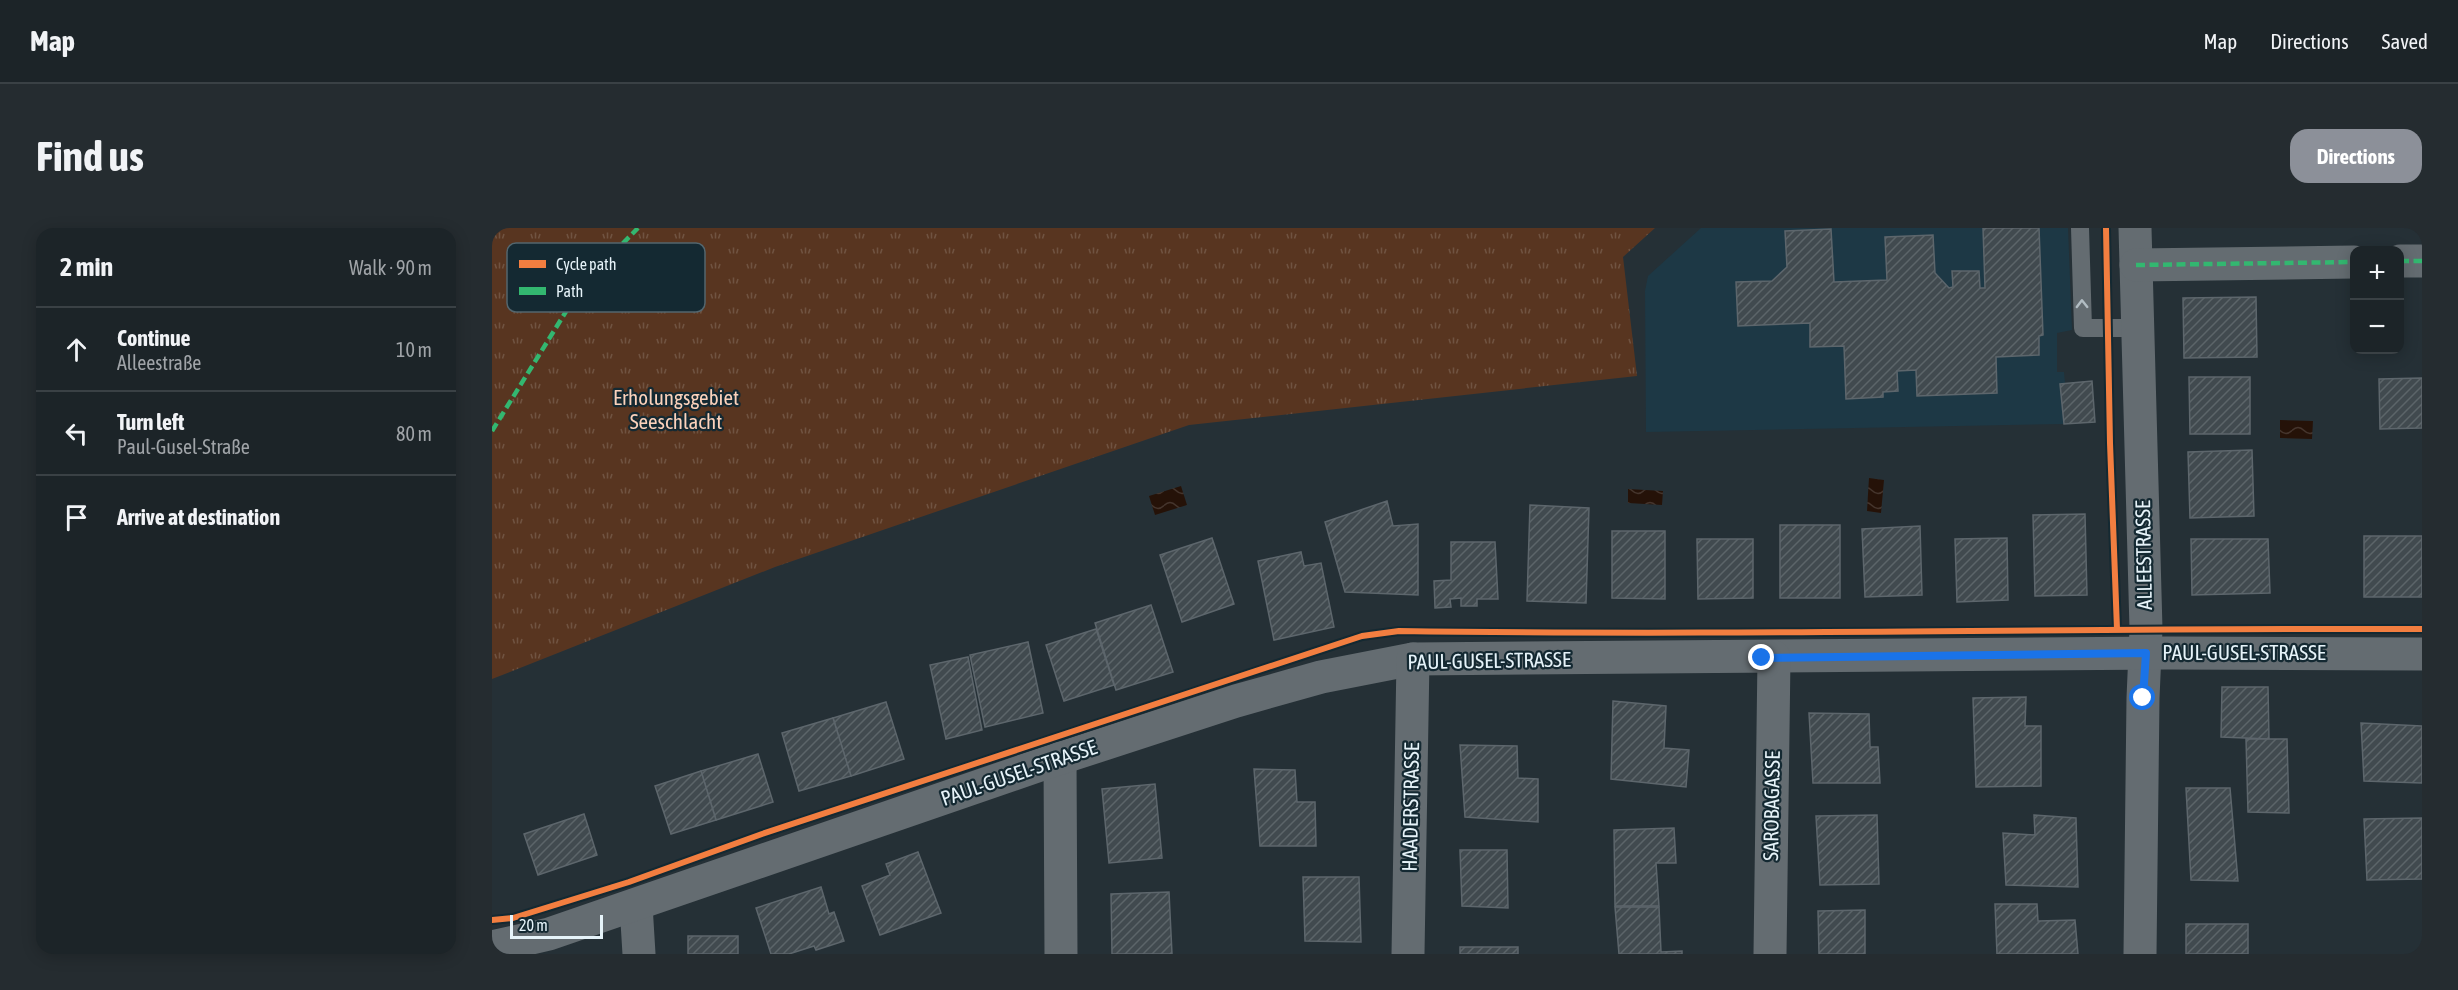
<!DOCTYPE html>
<meta charset="utf-8">
<style>
body{margin:0;font-family:"Asap Condensed",sans-serif;background:#252c30;color:#f1f3f6}
.controls{position:absolute;right:18px;top:18px;display:grid;overflow:hidden;border-radius:12px;box-shadow:0 3px 15px #0003}
.controls button{width:54px;height:54px;display:grid;place-items:center;padding:0;border:0;border-bottom:2px solid #3a4145;background:#1c2428;color:#f1f3f6;font:30px sans-serif}
.scale{position:absolute;left:18px;bottom:15px;width:93px;box-sizing:border-box;padding-left:6px;border:3px solid #e6f3f9;border-top:0;font-size:16px;line-height:21px;white-space:nowrap;color:#e6f3f9;-webkit-text-stroke:4px #142932;paint-order:stroke}
.stop{position:absolute;width:18px;height:18px;margin:-14px;border:4px solid #1a73e8;border-radius:50%;background:#fff}
.stop.end{background:#1a73e8;border-color:#fff;box-shadow:0 2px 6px #0008}
.list{margin:0;padding:0;list-style:none}
h2{display:flex;justify-content:space-between;align-items:center;height:78px;margin:0;padding:0 24px;font-size:26px}
h2 small{font-size:20px;font-weight:400;color:#a0a4a8}
.list li{display:grid;grid-template-columns:39px 1fr auto;gap:18px;align-items:center;box-sizing:border-box;height:84px;padding:0 24px;border-top:2px solid #3a4145}
.list b{display:block;font-size:22px;white-space:nowrap}
.list p{margin:0;font-size:20px;white-space:nowrap;color:#a0a4a8}
.list em{font-size:20px;font-style:normal;color:#a0a4a8}
.icon{flex:none;width:33px;height:33px;fill:none;stroke:currentColor;stroke-width:2;stroke-linecap:round;stroke-linejoin:round}
.map{position:relative;flex:none;width:1930px;height:726px;overflow:hidden;border-radius:18px}
header{display:flex;align-items:center;gap:36px;box-sizing:border-box;height:84px;padding:0 30px;background:#1c2428;border-bottom:2px solid #3a4145}
header strong{font-size:28px}
nav{display:flex;gap:33px;margin-inline-start:auto;font-size:21px}
.intro{display:flex;align-items:center;justify-content:space-between;box-sizing:border-box;height:144px;padding:0 36px}
h1{margin:0;font-size:42px}
.button{padding:15px 27px;border-radius:18px;background:#8c9099;color:#fff;font-size:21px;font-weight:700}
main{display:flex;gap:36px;padding:0 36px}
aside{flex:1;background:#1c2428;border-radius:18px;box-shadow:0 3px 15px #0003}
.map>svg:first-child{display:block}
</style>
<header>
<strong>Map</strong>
<nav><a>Map</a><a>Directions</a><a>Saved</a></nav>
</header>
<div class="intro"><h1>Find us</h1><a class="button">Directions</a></div>
<main>
<aside>
<h2>2 min<small>Walk · 90 m</small></h2>
<ul class="list">
<li><svg class="icon" aria-label="ahead" viewBox="0 0 24 24"><path d="M12 20V5M6 11l6-6 6 6"/></svg><div><b>Continue</b><p>Alleestraße</p></div><em>10 m</em></li>
<li><svg class="icon" aria-label="left" viewBox="0 0 24 24"><path d="M17 20v-9H6M10 6l-5 5 5 5"/></svg><div><b>Turn left</b><p>Paul-Gusel-Straße</p></div><em>80 m</em></li>
<li><svg class="icon" aria-label="arrive" viewBox="0 0 24 24"><path d="M6 21V4h12l-3 4 3 4H6"/></svg><div><b>Arrive at destination</b></div></li>
</ul>
</aside>
<div class="map">
<svg width="1930" height="726" viewBox="0 0 1930 726">
<defs>
<pattern id="park-tufts" width="24" height="20" patternUnits="userSpaceOnUse" patternTransform="scale(1.5)"><rect width="24" height="20" fill="#583520"/><path d="M3 7l-1-3M5 7V3M7 7l1-3M15 17l-1-3M17 17v-4M19 17l1-3" fill="none" stroke="#705341"/></pattern>
<pattern id="water-waves" width="16" height="10" patternUnits="userSpaceOnUse" patternTransform="scale(1.5)"><rect width="16" height="10" fill="#251208"/><path d="M0 5q4-4 8 0t8 0" fill="none" stroke="#45352d"/></pattern>
<pattern id="building-hatch" width="6" height="6" patternUnits="userSpaceOnUse" patternTransform="scale(1.5)"><rect width="6" height="6" fill="#414a4f"/><path d="M-1 1l2-2M0 6l6-6M5 7l2-2" fill="none" stroke="#5c6569"/></pattern>
</defs>
<rect width="100%" height="100%" fill="#253036"/>
<!-- built -->
<path fill="#1d3845" d="M 1209,0 L 1576,0 L 1580,102 L 1565,105 L 1565,144 L 1572,144 L 1573,156 L 1568,157 L 1572,196 L 1154,204 L 1153,63 L 1156,48 Z"/>
<!-- park -->
<path fill="url(#park-tufts)" d="M 0,0 L 1163,0 L 1131,29 L 1145,148 L 697,197 L 283,339 L 0,451 Z"/>
<!-- water -->
<g fill="url(#water-waves)">
<path d="M 1788,192 L 1821,193 L 1820,211 L 1788,210 Z"/>
<path d="M 1377,250 L 1392,252 L 1389,285 L 1375,283 Z"/>
<path d="M 689,258 L 695,277 L 663,287 L 657,268 Z"/>
<path d="M 1136,261 L 1171,263 L 1170,277 L 1136,275 Z"/>
</g>
<!-- building -->
<g fill="url(#building-hatch)" stroke="#5d666c" stroke-width="1.5">
<path d="M 1491,0 L 1547,0 L 1551,107 L 1547,108 L 1547,127 L 1504,129 L 1505,165 L 1425,168 L 1424,142 L 1405,143 L 1406,163 L 1391,164 L 1391,169 L 1354,171 L 1352,118 L 1318,119 L 1318,95 L 1246,98 L 1244,54 L 1280,53 L 1295,39 L 1293,3 L 1339,1 L 1342,54 L 1395,52 L 1393,9 L 1441,7 L 1443,45 L 1457,60 L 1461,59 L 1460,43 L 1487,43 L 1488,60 L 1493,60 Z"/>
<path d="M 1764,69 L 1765,129 L 1692,130 L 1691,70 Z"/>
<path d="M 1697,149 L 1758,149 L 1758,206 L 1698,206 Z"/>
<path d="M 1930,150 L 1930,200 L 1888,201 L 1887,151 Z"/>
<path d="M 1600,153 L 1603,194 L 1572,196 L 1568,156 Z"/>
<path d="M 1760,222 L 1762,288 L 1698,290 L 1696,224 Z"/>
<path d="M 895,273 L 901,298 L 926,296 L 926,367 L 853,364 L 833,294 Z"/>
<path d="M 1038,277 L 1097,280 L 1094,375 L 1035,373 Z"/>
<path d="M 1593,286 L 1595,367 L 1543,368 L 1541,287 Z"/>
<rect x="1288" y="297" width="60" height="73"/>
<path d="M 1428,298 L 1430,367 L 1373,369 L 1370,301 Z"/>
<path d="M 1120,303 L 1173,303 L 1173,371 L 1120,370 Z"/>
<rect x="1872" y="308" width="58" height="61"/>
<path d="M 720,310 L 742,376 L 690,394 L 668,327 Z"/>
<path d="M 1515,310 L 1516,372 L 1465,374 L 1463,311 Z"/>
<path d="M 1205,311 L 1261,311 L 1261,370 L 1206,371 Z"/>
<path d="M 1699,311 L 1776,311 L 1778,365 L 1700,367 Z"/>
<path d="M 959,314 L 1003,314 L 1006,371 L 985,371 L 985,378 L 969,378 L 969,370 L 958,371 L 959,379 L 943,380 L 942,353 L 959,352 Z"/>
<path d="M 809,324 L 812,338 L 829,335 L 842,399 L 782,412 L 766,333 Z"/>
<path d="M 659,377 L 681,444 L 624,462 L 603,395 Z"/>
<path d="M 604,401 L 622,457 L 572,473 L 554,417 Z"/>
<path d="M 536,414 L 551,485 L 493,499 L 478,427 Z"/>
<path d="M 476,429 L 490,502 L 454,511 L 438,437 Z"/>
<path d="M 1730,459 L 1776,459 L 1777,511 L 1729,509 Z"/>
<path d="M 1534,469 L 1533,498 L 1549,498 L 1549,558 L 1484,559 L 1481,470 Z"/>
<path d="M 1121,473 L 1174,478 L 1172,520 L 1197,522 L 1194,559 L 1119,551 Z"/>
<path d="M 394,474 L 412,531 L 359,548 L 341,490 Z"/>
<path d="M 1317,485 L 1377,486 L 1378,519 L 1386,519 L 1388,555 L 1321,555 Z"/>
<path d="M 341,490 L 359,548 L 307,563 L 290,505 Z"/>
<path d="M 1869,495 L 1930,498 L 1930,555 L 1872,553 Z"/>
<path d="M 1754,511 L 1795,511 L 1797,585 L 1756,584 Z"/>
<path d="M 968,517 L 1025,518 L 1026,550 L 1046,551 L 1046,594 L 973,589 Z"/>
<path d="M 266,526 L 281,574 L 224,592 L 209,543 Z"/>
<path d="M 762,541 L 803,542 L 805,574 L 823,574 L 824,618 L 768,618 Z"/>
<path d="M 209,543 L 224,592 L 179,606 L 163,558 Z"/>
<path d="M 663,556 L 670,630 L 617,635 L 610,561 Z"/>
<path d="M 1694,560 L 1738,560 L 1746,653 L 1699,652 Z"/>
<path d="M 92,586 L 105,627 L 46,647 L 32,606 Z"/>
<path d="M 1385,587 L 1387,656 L 1328,657 L 1324,588 Z"/>
<path d="M 1542,587 L 1584,590 L 1586,659 L 1514,657 L 1511,605 L 1543,607 Z"/>
<path d="M 1930,590 L 1930,651 L 1875,652 L 1872,591 Z"/>
<path d="M 1182,600 L 1184,635 L 1164,635 L 1167,678 L 1123,678 L 1122,602 Z"/>
<path d="M 968,622 L 1015,622 L 1016,680 L 970,678 Z"/>
<path d="M 426,624 L 449,685 L 388,707 L 370,658 L 398,647 L 394,636 Z"/>
<path d="M 811,649 L 867,649 L 869,714 L 813,713 Z"/>
<path d="M 329,659 L 337,686 L 342,684 L 352,713 L 324,722 L 322,718 L 297,726 L 279,726 L 264,680 Z"/>
<path d="M 677,664 L 680,726 L 620,726 L 619,666 Z"/>
<path d="M 1503,676 L 1545,676 L 1546,693 L 1583,692 L 1586,726 L 1505,726 Z"/>
<path d="M 1123,679 L 1167,679 L 1169,724 L 1190,723 L 1190,726 L 1127,726 Z"/>
<path d="M 1373,682 L 1373,726 L 1327,726 L 1326,683 Z"/>
<rect x="1694" y="696" width="62" height="30"/>
<rect x="196" y="708" width="50" height="18"/>
<rect x="968" y="719" width="58" height="7"/>
</g>
<g fill="none" stroke-linecap="round" stroke-linejoin="round">
<!-- lane -->
<path stroke="#646c71" stroke-width="18" d="M 1588,0 L 1591,100 L 1646,100"/>
<!-- street -->
<g stroke="#646c71" stroke-width="33">
<path d="M 1643,0 L 1654,401 L 1651,470 L 1648,726"/>
<path d="M 1908,33 L 1930,33"/>
<path d="M 1644,37 L 1862,34"/>
<path d="M 568,530 L 569,726"/>
<path d="M 144,677 L 147,726"/>
<path d="M 0,719 L 57,706 L 554,535 L 744,473 L 829,449 L 921,431 L 1675,425 L 1930,426"/>
<path d="M 916,726 L 921,431"/>
<path d="M 1278,726 L 1282,429"/>
</g>
<!-- quiet -->
<g stroke="#33b770" stroke-width="4.5" stroke-dasharray="9 4.5" stroke-linecap="butt">
<path d="M 1908,33 L 1930,33"/>
<path d="M 1644,37 L 1862,34"/>
<path d="M 0,203 L 91,56 L 146,0"/>
</g>
<!-- cycleway casing -->
<g stroke="#142932" stroke-width="10">
<g id="cycleway">
<path d="M 1614,0 L 1618,215 L 1625,401"/>
<path d="M 0,692 L 21,690 L 137,654 L 270,606 L 870,408 L 907,403 C 1248,408 1589,400 1930,401"/>
</g>
</g>
<!-- cycleway -->
<use href="#cycleway" stroke="#f27e40" stroke-width="6"/>
</g>
<!-- one-way arrows -->
<defs><path id="oneway-chevron" d="M-2-3.5L2.5 0L-2 3.5" fill="none" stroke-width="1.6" stroke-linecap="round" stroke-linejoin="round" transform="scale(1.5)"/></defs>
<use stroke="#b2bdc3" href="#oneway-chevron" transform="translate(1590 76) rotate(-91)"/>
<g fill="none" stroke-linecap="round" stroke-linejoin="round">
<!-- route -->
<path stroke="#1a73e8" stroke-width="8" d="M 1270,430 L 1654,425 L 1651,470"/>
</g>
<g text-anchor="middle" stroke-width="4.5" stroke-linejoin="round" paint-order="stroke">
<!-- park labels -->
<g font-size="21" fill="#fcd2bb" stroke="#142932">
<text x="184" y="177">Erholungsgebiet<tspan x="184" dy="24">Seeschlacht</tspan></text>
</g>
<!-- street labels -->
<g font-size="21" fill="#e6f3f9" stroke="#142932">
<text transform="translate(1652 327) rotate(-91)" y="7">ALLEESTRASSE</text>
<text x="1752" y="432">PAUL-GUSEL-STRASSE</text>
<text transform="translate(997 433) rotate(-1)" y="7">PAUL-GUSEL-STRASSE</text>
<text transform="translate(527 545) rotate(-19)" y="7">PAUL-GUSEL-STRASSE</text>
<text transform="translate(1280 578) rotate(-89)" y="7">SAROBAGASSE</text>
<text transform="translate(919 579) rotate(-89)" y="7">HAADERSTRASSE</text>
</g>
</g>
<!-- legend -->
<rect x="15" y="15" width="198" height="69" rx="9" fill="#142932" stroke="#53666e" stroke-width="1.5"/>
<rect x="27" y="32" width="27" height="8" fill="#f27e40"/>
<rect x="27" y="59" width="27" height="8" fill="#33b770"/>
<g font-size="16" fill="#e6f3f9">
<text x="64" y="42">Cycle path</text>
<text x="64" y="69">Path</text>
</g>
</svg>
<div class="controls">
<button>+</button>
<button>−</button>
</div>
<div class="scale">20 m</div>
<div class="stop" style="left:1651px;top:470px"></div>
<div class="stop end" style="left:1270px;top:430px"></div>
</div>
</main>
